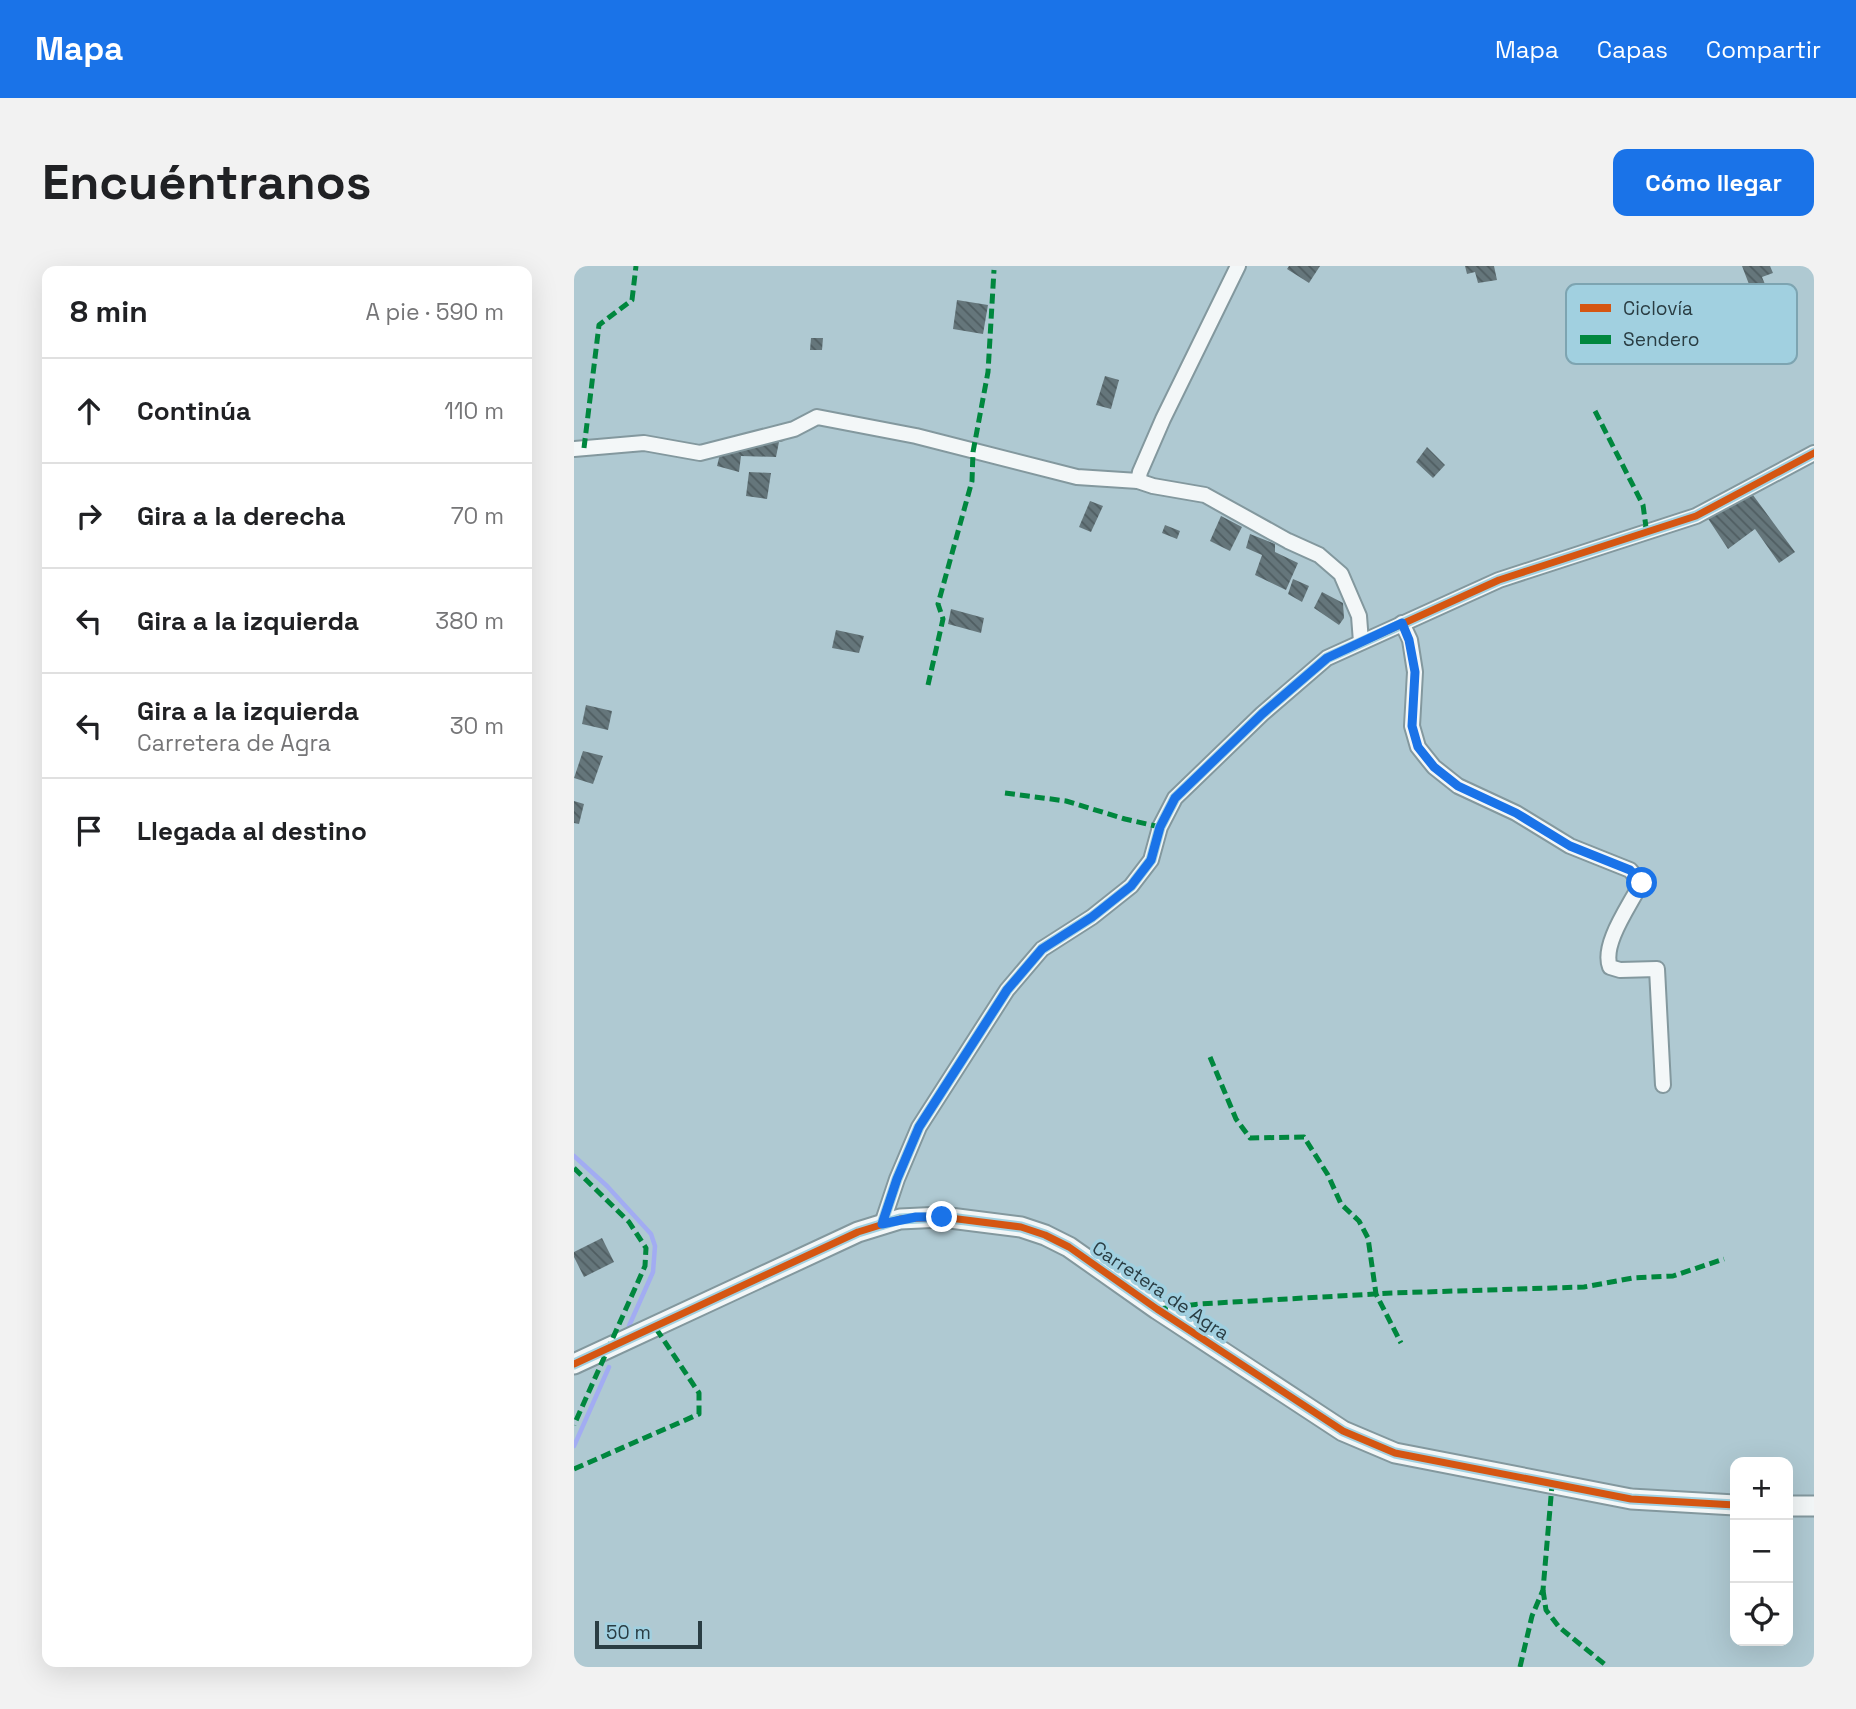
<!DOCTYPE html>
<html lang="es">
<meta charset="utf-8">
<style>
body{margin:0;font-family:"Space Grotesk",sans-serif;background:#f2f2f2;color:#202124}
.controls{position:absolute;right:21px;bottom:21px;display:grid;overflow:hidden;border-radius:14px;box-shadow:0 7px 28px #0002}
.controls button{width:63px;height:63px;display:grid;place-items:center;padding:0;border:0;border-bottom:2px solid #e0e0e0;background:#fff;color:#202124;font:35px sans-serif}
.scale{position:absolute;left:21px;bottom:18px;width:107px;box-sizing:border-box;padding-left:7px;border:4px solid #2a3d43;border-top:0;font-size:19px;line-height:24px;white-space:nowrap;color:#2a3d43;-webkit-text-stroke:5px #a1d0e0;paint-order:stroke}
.stop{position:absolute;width:21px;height:21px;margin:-16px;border:5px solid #1a73e8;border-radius:50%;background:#fff}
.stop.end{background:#1a73e8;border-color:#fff;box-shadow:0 2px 7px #0008}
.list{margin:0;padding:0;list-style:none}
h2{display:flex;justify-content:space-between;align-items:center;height:91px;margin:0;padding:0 28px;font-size:30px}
h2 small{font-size:23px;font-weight:400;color:#757577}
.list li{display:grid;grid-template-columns:46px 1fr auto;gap:21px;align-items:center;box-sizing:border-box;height:105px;padding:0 28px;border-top:2px solid #e0e0e0}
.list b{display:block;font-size:26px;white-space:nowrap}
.list p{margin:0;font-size:23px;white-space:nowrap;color:#757577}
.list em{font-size:23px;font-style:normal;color:#757577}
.icon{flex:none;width:38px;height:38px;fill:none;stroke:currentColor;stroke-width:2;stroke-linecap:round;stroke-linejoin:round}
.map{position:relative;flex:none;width:1240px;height:1401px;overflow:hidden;border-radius:14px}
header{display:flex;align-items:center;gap:42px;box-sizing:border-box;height:98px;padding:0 35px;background:#1a73e8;color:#fff}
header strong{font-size:33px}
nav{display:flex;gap:38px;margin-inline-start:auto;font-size:24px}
.intro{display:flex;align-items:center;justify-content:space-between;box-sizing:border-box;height:168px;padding:0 42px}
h1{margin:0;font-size:49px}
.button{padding:18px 32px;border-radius:14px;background:#1a73e8;color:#fff;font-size:24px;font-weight:700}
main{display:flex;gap:42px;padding:0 42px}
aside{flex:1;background:#fff;border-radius:14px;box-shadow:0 7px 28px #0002}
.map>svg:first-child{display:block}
</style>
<header>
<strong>Mapa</strong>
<nav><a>Mapa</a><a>Capas</a><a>Compartir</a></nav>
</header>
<div class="intro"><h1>Encuéntranos</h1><a class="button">Cómo llegar</a></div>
<main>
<aside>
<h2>8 min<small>A pie · 590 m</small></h2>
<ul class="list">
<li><svg class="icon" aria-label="ahead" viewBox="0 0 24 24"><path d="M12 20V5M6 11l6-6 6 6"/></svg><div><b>Continúa</b></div><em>110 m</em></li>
<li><svg class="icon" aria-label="right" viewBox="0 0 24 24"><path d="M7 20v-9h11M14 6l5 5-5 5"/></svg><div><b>Gira a la derecha</b></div><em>70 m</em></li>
<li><svg class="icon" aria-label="left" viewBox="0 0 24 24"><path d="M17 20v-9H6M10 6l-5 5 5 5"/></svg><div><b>Gira a la izquierda</b></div><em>380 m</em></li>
<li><svg class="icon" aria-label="left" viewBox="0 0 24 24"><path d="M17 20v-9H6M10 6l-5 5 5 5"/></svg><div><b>Gira a la izquierda</b><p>Carretera de Agra</p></div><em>30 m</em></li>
<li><svg class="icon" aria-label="arrive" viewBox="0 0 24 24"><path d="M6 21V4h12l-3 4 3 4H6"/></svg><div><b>Llegada al destino</b></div></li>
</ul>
</aside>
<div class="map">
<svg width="1240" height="1401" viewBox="0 0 1240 1401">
<defs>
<pattern id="building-back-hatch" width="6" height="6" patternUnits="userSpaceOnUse" patternTransform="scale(1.75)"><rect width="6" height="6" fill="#65767b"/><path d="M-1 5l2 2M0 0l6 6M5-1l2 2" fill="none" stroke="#4f5d61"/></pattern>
</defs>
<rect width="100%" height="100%" fill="#afc9d2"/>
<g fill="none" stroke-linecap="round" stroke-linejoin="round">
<!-- stream -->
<g stroke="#a2acf2" stroke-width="4.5">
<path d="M 0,890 L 33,920 L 77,968 L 81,980 L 79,1006 L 55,1060"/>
<path d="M 0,1180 L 35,1101"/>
</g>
</g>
<!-- building -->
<g fill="url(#building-back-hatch)">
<path d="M 715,0 L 746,0 L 735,17 L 713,3 Z"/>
<path d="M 891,0 L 920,0 L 923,14 L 904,17 L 901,6 L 893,8 Z"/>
<path d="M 1168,0 L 1196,0 L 1199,7 L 1188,11 L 1195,28 L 1181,34 Z"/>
<path d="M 383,34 L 414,39 L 409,68 L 379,63 Z"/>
<path d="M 237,72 L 249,72 L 248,84 L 236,84 Z"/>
<path d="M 531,110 L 545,114 L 537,143 L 522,139 Z"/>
<path d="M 212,171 L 210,175 L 205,176 L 202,191 L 167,190 L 165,206 L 143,200 L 147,184 Z"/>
<path d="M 853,181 L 871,199 L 859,212 L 842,196 Z"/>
<path d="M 175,206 L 197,207 L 193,233 L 172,230 Z"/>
<path d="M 1176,225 L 1221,286 L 1205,297 L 1181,263 L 1154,283 L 1131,248 Z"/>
<path d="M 516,235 L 529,240 L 517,266 L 505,261 Z"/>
<path d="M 647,250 L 668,261 L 656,285 L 636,275 Z"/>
<path d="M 591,259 L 606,265 L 603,273 L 588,267 Z"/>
<path d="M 676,268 L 701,278 L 701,286 L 724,297 L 712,324 L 681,309 L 688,289 L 672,282 Z"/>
<path d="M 719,313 L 735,320 L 728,336 L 714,328 Z"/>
<path d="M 748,326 L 769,337 L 770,352 L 765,359 L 740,342 Z"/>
<path d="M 377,343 L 410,352 L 407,367 L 374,358 Z"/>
<path d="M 262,364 L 290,370 L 285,387 L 258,382 Z"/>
<path d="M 12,439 L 38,445 L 34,464 L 8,458 Z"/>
<path d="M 9,485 L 29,490 L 19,518 L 0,512 Z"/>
<path d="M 0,535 L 10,538 L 5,558 L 0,557 Z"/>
<path d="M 28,972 L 40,996 L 10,1011 L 0,991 L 0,986 Z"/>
</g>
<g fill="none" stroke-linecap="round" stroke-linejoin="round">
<!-- street casing -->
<g stroke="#83989e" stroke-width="18">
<g id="street">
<path d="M 0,183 L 70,177 L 126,187 L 220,163 L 243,151 L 342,170 L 503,211 L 564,215 L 579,220 L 631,229 L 714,275 L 745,289 L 767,308 L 785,350 L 787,376"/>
<path d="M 564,215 L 566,206 L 589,153 L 664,0"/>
<path d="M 828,357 L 836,374 L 841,406 L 838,460 L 844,481 L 860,501 L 884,520 L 942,547 L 996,580 L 1056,604 L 1067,617 C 1057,638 1027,678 1036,701 L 1046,704 L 1083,703 L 1089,819"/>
<path d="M 308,958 L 323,913 L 345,861 L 433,724 L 468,683 L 518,651 L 557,620 L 577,594 L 586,561 L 601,532 L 688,448 L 753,392 L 925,314 L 1122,250 L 1240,187"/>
</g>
</g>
<!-- secondary casing -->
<g stroke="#83989e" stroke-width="23">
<g id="secondary">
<path d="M 0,1098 L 284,966 L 326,953 L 368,951 L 447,961 L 471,969 L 495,981 L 583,1043 L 769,1165 L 821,1187 L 1057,1233 L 1161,1239"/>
<path d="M 1214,1240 L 1240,1240"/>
</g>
</g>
<!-- street -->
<use href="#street" stroke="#f3f7f8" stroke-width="14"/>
<!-- secondary -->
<use href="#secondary" stroke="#f3f7f8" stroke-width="19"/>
<!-- quiet -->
<g stroke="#00873e" stroke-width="5" stroke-dasharray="10 5" stroke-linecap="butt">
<path d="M 1021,145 L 1069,239 L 1072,261 L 1066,267"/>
<path d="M 10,182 L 25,59 L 58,34 L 62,0"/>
<path d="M 354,419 L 369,353 L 364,338 L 398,215 L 399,186 L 414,106 L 420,4"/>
<path d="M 431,527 L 492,535 L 551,553 L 586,561"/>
<path d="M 636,791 L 662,853 L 676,872 L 730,871 L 754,909 L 767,938 L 785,955 L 794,972 L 802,1028 L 827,1077"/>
<path d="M 0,902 L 55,956 L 72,982 L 71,1000 L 0,1159"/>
<path d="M 584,1043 L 625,1038 L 818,1027 L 1010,1021 L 1059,1012 L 1099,1010 L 1150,993"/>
<path d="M 0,1203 L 125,1148 L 125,1127 L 81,1061"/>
<path d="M 969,1324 L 972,1344 L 985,1361 L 1034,1401"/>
<path d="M 946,1401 L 958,1350 L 969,1324 L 978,1219"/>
</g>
<!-- cycleway casing -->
<g stroke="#a1d0e0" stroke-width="11">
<g id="cycleway">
<path d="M 308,958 L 323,913 L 345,861 L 433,724 L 468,683 L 518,651 L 557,620 L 577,594 L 586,561 L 601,532 L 688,448 L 753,392 L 925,314 L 1122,250 L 1240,187"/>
<path d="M 0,1098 L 284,966 L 326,953 L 368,951 L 447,961 L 471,969 L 495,981 L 583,1043 L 769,1165 L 821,1187 L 1057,1233 L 1161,1239"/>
</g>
</g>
<!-- cycleway -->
<use href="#cycleway" stroke="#d55612" stroke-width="7"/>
</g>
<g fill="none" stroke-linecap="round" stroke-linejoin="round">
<!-- route -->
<path stroke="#1a73e8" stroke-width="9" d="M 368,951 L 342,951 L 308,958 L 323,913 L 345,861 L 433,724 L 468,683 L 518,651 L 557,620 L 577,594 L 586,561 L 601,532 L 688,448 L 753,392 L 828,357 L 835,374 L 841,406 L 838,460 L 844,481 L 860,501 L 884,520 L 942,547 L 996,580 L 1056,604 L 1068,617"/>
</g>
<g text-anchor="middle" stroke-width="7" stroke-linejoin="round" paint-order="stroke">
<!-- street labels -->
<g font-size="19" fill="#2a3d43" stroke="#a1d0e0">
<text transform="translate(587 1024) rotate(34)" y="7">Carretera de Agra</text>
</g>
</g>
<!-- legend -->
<rect x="992" y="18" width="231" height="80" rx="10" fill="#a1d0e0" stroke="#7da4b1" stroke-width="2"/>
<rect x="1006" y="38" width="31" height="8" fill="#d55612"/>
<rect x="1006" y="69" width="31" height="9" fill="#00873e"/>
<g font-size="19" fill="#2a3d43">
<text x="1049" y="49">Ciclovía</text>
<text x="1049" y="80">Sendero</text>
</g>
</svg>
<div class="controls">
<button>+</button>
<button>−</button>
<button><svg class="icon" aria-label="locate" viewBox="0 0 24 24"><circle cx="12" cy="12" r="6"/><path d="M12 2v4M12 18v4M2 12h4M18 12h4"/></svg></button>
</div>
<div class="scale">50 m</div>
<div class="stop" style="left:1068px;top:617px"></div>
<div class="stop end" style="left:368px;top:951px"></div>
</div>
</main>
